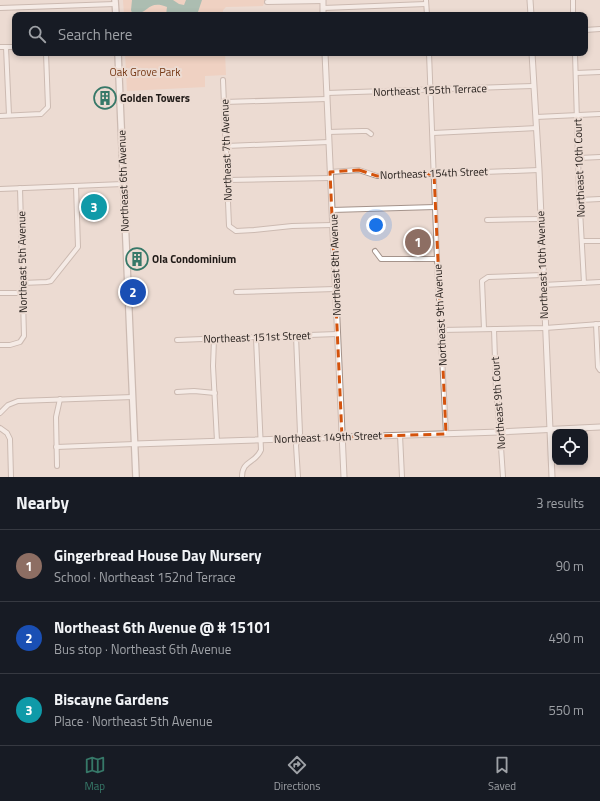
<!DOCTYPE html>
<meta charset="utf-8">
<style>
body{margin:0;font-family:"Titillium Web",sans-serif;background:#242831;color:#f1f3f6}
.controls{position:absolute;right:12px;bottom:12px;display:grid;overflow:hidden;border-radius:8px;box-shadow:0 2px 6px #0003}
.controls button{width:36px;height:36px;display:grid;place-items:center;padding:0;border:0;border-bottom:1px solid #363941;background:#171b24;color:#f1f3f6;font:20px sans-serif}
.you{position:absolute;left:376px;top:225px;width:14px;height:14px;margin:-10px;border:3px solid #fff;border-radius:50%;background:#1a73e8;box-shadow:0 0 0 6px #1a73e833}
.badge{display:grid;place-items:center;width:26px;height:26px;border-radius:50%;background:#367868;color:#fff;font-size:13px;font-weight:700}
.pin{position:absolute;translate:-50% -50%;border:2px solid #fff;box-shadow:0 1px 4px #0006}
.list{margin:0;padding:0;list-style:none}
h2{display:flex;justify-content:space-between;align-items:center;height:52px;margin:0;padding:0 16px;font-size:17px}
h2 small{font-size:13px;font-weight:400;color:#9ea1a6}
.list li{display:grid;grid-template-columns:26px 1fr auto;gap:12px;align-items:center;box-sizing:border-box;height:72px;padding:0 16px;border-top:1px solid #363941}
.list b{display:block;font-size:15px;white-space:nowrap}
.list p{margin:0;font-size:13px;white-space:nowrap;color:#9ea1a6}
.list em{font-size:13px;font-style:normal;color:#9ea1a6}
.icon{flex:none;width:22px;height:22px;fill:none;stroke:currentColor;stroke-width:2;stroke-linecap:round;stroke-linejoin:round}
.map{position:relative;flex:none;width:600px;height:477px;overflow:hidden}
.search{position:absolute;background:#171b24;box-shadow:0 2px 6px #0003;left:12px;right:12px;top:12px;height:44px;display:flex;align-items:center;gap:10px;box-sizing:border-box;padding:0 14px;border-radius:8px;color:#9ea1a6;font-size:15px}
.sheet{height:268px;background:#171b24}
nav{display:flex;justify-content:space-around;align-items:center;box-sizing:border-box;height:56px;border-top:1px solid #363941;background:#171b24;font-size:11px;color:#9ea1a6}
nav a{display:grid;justify-items:center;gap:2px}
nav .on{color:#367868}
.map>svg:first-child{display:block}
</style>
<div class="map">
<svg width="600" height="477" viewBox="0 0 600 477">
<rect width="100%" height="100%" fill="#ecdbd2"/>
<!-- green -->
<g fill="#f1c5af">
<path d="M 123,0 L 265,0 L 263,6 L 226,7 L 223,10 L 223,15 L 124,15 Z"/>
<path d="M 125,53 L 225,53 L 226,75 L 205,76 L 205,87 L 127,91 Z"/>
</g>
<!-- water -->
<path fill="#5e9a8b" d="M 132,0 L 173,0 L 179,4 L 184,5 L 186,0 L 202,0 L 197,15 L 166,15 L 167,7 C 149,0 149,12 135,15 L 132,13 L 131,10 Z"/>
<g fill="none" stroke-linecap="round" stroke-linejoin="round">
<!-- minor casing -->
<g stroke="#a4938b" stroke-width="6">
<g id="minor">
<path d="M 426,0 L 427,15"/>
<path d="M 573,0 L 573,15"/>
<path d="M 267,2 L 323,1"/>
<path d="M 0,8 L 115,4"/>
<path d="M 323,8 L 426,4"/>
<path d="M 585,30 L 600,29"/>
<path d="M 0,47 L 15,47"/>
<path d="M 6,47 L 9,115"/>
<path d="M 429,53 L 437,259 L 446,434"/>
<path d="M 575,53 L 579,191 L 584,283"/>
<path d="M 576,73 L 600,72"/>
<path d="M 223,80 L 229,226 L 236,231 L 254,230 L 292,226 L 332,225"/>
<path d="M 327,93 L 533,86"/>
<path d="M 224,102 L 327,99"/>
<path d="M 0,116 L 41,114 L 48,107 L 46,53"/>
<path d="M 536,117 L 600,114"/>
<path d="M 328,132 L 362,131 L 367,131 L 371,134"/>
<path d="M 433,133 L 537,128"/>
<path d="M 226,146 L 329,142"/>
<path d="M 579,158 L 600,157"/>
<path d="M 330,172 L 359,170 L 377,176 L 539,170"/>
<path d="M 227,180 L 330,178"/>
<path d="M 0,189 L 123,184"/>
<path d="M 580,200 L 600,199"/>
<path d="M 332,210 L 435,207"/>
<path d="M 487,220 L 541,219"/>
<path d="M 582,241 L 600,241"/>
<path d="M 375,251 L 381,259 L 437,259"/>
<path d="M 22,283 L 47,282 L 51,281 L 78,247 L 76,186"/>
<path d="M 543,285 L 600,282"/>
<path d="M 236,292 L 335,289"/>
<path d="M 0,293 L 22,293"/>
<path d="M 596,324 L 598,367 L 600,370"/>
<path d="M 484,329 L 482,281 L 488,277 L 543,275"/>
<path d="M 494,329 L 496,391 L 500,432 L 503,477"/>
<path d="M 441,330 L 545,328 L 600,324"/>
<path d="M 296,336 L 300,433 L 296,445 L 298,477"/>
<path d="M 214,339 L 213,366 L 217,441"/>
<path d="M 177,340 L 337,334"/>
<path d="M 0,345 L 10,345 L 20,342 L 24,336 L 20,188"/>
<path d="M 177,392 L 194,391 L 215,393"/>
<path d="M 0,413 L 8,405 L 18,401 L 133,397"/>
<path d="M 0,428 L 7,433 L 10,439 L 11,477"/>
<path d="M 400,435 L 402,477"/>
<path d="M 56,447 L 135,444"/>
<path d="M 57,466 L 56,417 L 60,399"/>
<path d="M 242,477 C 242,460 255,464 261,450 L 256,338"/>
</g>
</g>
<!-- tertiary casing -->
<g stroke="#a4938b" stroke-width="7">
<g id="tertiary">
<path d="M 323,0 L 323,15"/>
<path d="M 530,0 L 531,15"/>
<path d="M 325,53 L 344,477"/>
<path d="M 532,53 L 539,170 L 552,477"/>
<path d="M 135,444 L 500,432 L 600,427"/>
</g>
</g>
<!-- secondary casing -->
<g stroke="#a4938b" stroke-width="8">
<g id="secondary">
<path d="M 115,0 L 116,15"/>
<path d="M 118,53 L 136,477"/>
</g>
</g>
<!-- minor -->
<use href="#minor" stroke="#fff" stroke-width="4"/>
<!-- tertiary -->
<use href="#tertiary" stroke="#fff" stroke-width="5"/>
<!-- secondary -->
<use href="#secondary" stroke="#fff" stroke-width="5.5"/>
</g>
<!-- marked area -->
<path d="M0 0H600V477H0ZM 359,170 L 377,176 L 434,174 L 446,434 L 342,437 L 330,172 Z" fill="#ecdbd2" fill-opacity=".55" fill-rule="evenodd"/>
<path fill="none" stroke="#d4530d" stroke-width="3" stroke-dasharray="8 5" stroke-linejoin="round" d="M 359,170 L 377,176 L 434,174 L 446,434 L 342,437 L 330,172 Z"/>
<!-- icons -->
<defs>
<g id="building-ring" transform="scale(1.15)"><circle r="9.5" fill="#ecdbd2" stroke="#367868" stroke-width="1.5"/><path d="M-4-6H4V6H1V3H-1V6H-4ZM-2.5-4.3h1.7v1.8h-1.7ZM.8-4.3h1.7v1.8H.8ZM-2.5-1h1.7V.8h-1.7ZM.8-1h1.7V.8H.8Z" fill="#367868"/></g>
</defs>
<g fill-rule="evenodd">
<use href="#building-ring" x="105" y="98"/>
<use href="#building-ring" x="137" y="259"/>
</g>
<g text-anchor="middle" stroke-width="4" stroke-linejoin="round" paint-order="stroke">
<!-- park labels -->
<g font-size="11" fill="#763916" stroke="#ecdbd2">
<text x="145" y="76">Oak Grove Park</text>
</g>
<!-- street labels -->
<g font-size="11" fill="#201a17" stroke="#ecdbd2">
<text transform="translate(430 90) rotate(-2)" y="4">Northeast 155th Terrace</text>
<text transform="translate(226 150) rotate(-92)" y="4">Northeast 7th Avenue</text>
<text transform="translate(579 168) rotate(-92)" y="4">Northeast 10th Court</text>
<text transform="translate(434 173) rotate(-2)" y="4">Northeast 154th Street</text>
<text transform="translate(123 181) rotate(-92)" y="4">Northeast 6th Avenue</text>
<text transform="translate(22 262) rotate(-91)" y="4">Northeast 5th Avenue</text>
<text transform="translate(335 265) rotate(-92)" y="4">Northeast 8th Avenue</text>
<text transform="translate(542 265) rotate(-92)" y="4">Northeast 10th Avenue</text>
<text transform="translate(440 315) rotate(-93)" y="4">Northeast 9th Avenue</text>
<text transform="translate(257 337) rotate(-2)" y="4">Northeast 151st Street</text>
<text transform="translate(498 403) rotate(-94)" y="4">Northeast 9th Court</text>
<text transform="translate(328 437) rotate(-2)" y="4">Northeast 149th Street</text>
</g>
<!-- poi labels -->
<g font-size="11" font-weight="bold" fill="#201a17" stroke="#ecdbd2" text-anchor="start">
<text x="120" y="102">Golden Towers</text>
<text x="152" y="263">Ola Condominium</text>
</g>
</g>
</svg>
<div class="controls">
<button><svg class="icon" aria-label="locate" viewBox="0 0 24 24"><circle cx="12" cy="12" r="6"/><path d="M12 2v4M12 18v4M2 12h4M18 12h4"/></svg></button>
</div>
<div class="you"></div>
<div class="pin badge" style="left:418px;top:242px;background:#8d6e63">1</div>
<div class="pin badge" style="left:133px;top:292px;background:#1a4fb4">2</div>
<div class="pin badge" style="left:94px;top:207px;background:#0f9aa8">3</div>
<div class="search"><svg class="icon" aria-label="search" viewBox="0 0 24 24"><circle cx="10" cy="10" r="6"/><path d="M15 15l6 6"/></svg>Search here</div>
</div>
<section class="sheet">
<h2>Nearby<small>3 results</small></h2>
<ul class="list">
<li><span class="badge" style="background:#8d6e63">1</span><div><b>Gingerbread House Day Nursery</b><p>School · Northeast 152nd Terrace</p></div><em>90 m</em></li>
<li><span class="badge" style="background:#1a4fb4">2</span><div><b>Northeast 6th Avenue @ # 15101</b><p>Bus stop · Northeast 6th Avenue</p></div><em>490 m</em></li>
<li><span class="badge" style="background:#0f9aa8">3</span><div><b>Biscayne Gardens</b><p>Place · Northeast 5th Avenue</p></div><em>550 m</em></li>
</ul>
</section>
<nav>
<a class="on"><svg class="icon" aria-label="map" viewBox="0 0 24 24"><path d="M3 6l6-2 6 2 6-2v14l-6 2-6-2-6 2zM9 4v14M15 6v14"/></svg>Map</a>
<a><svg class="icon" aria-label="directions" viewBox="0 0 24 24"><path d="M12 3l9 9-9 9-9-9zM9 14v-3h6M13 9l2 2-2 2"/></svg>Directions</a>
<a><svg class="icon" aria-label="saved" viewBox="0 0 24 24"><path d="M7 4h10v16l-5-4-5 4z"/></svg>Saved</a>
</nav>
